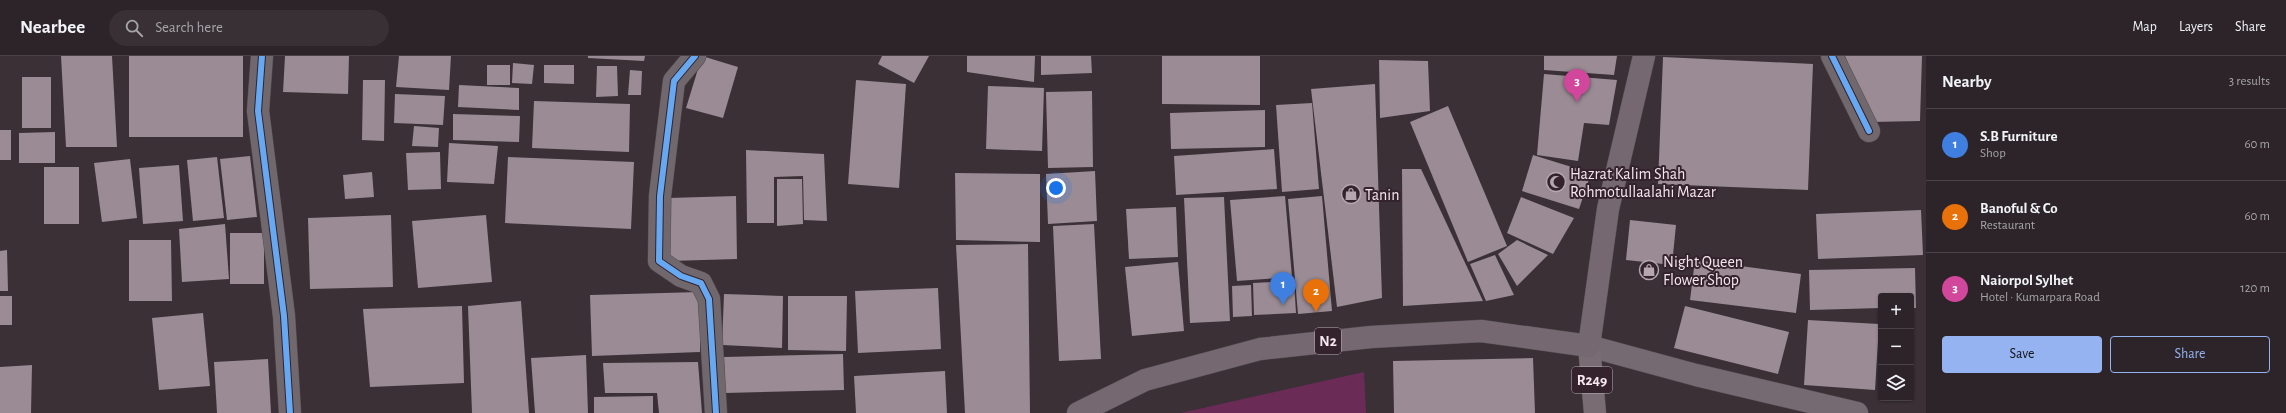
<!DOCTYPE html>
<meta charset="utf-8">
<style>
body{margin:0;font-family:"Alegreya Sans",sans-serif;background:#383034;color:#f1f3f6}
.controls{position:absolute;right:12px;bottom:12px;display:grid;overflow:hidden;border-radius:4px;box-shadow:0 1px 3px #0004}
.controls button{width:36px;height:36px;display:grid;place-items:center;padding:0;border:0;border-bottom:1px solid #484145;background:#2c2428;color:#f1f3f6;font:20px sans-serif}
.you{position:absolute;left:1056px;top:132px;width:14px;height:14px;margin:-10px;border:3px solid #fff;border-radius:50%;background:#1a73e8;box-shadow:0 0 0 6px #1a73e833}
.badge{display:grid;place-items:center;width:26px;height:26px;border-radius:50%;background:#95b2f1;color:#fff;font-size:13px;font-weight:700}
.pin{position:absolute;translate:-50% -33px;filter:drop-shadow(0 1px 2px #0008)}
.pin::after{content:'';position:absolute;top:21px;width:14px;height:12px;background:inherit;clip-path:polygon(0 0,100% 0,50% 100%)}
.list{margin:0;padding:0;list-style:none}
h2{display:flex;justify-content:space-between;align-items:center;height:52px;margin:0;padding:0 16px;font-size:17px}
h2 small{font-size:13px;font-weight:400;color:#a6a4a8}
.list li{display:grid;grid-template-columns:26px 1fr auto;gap:12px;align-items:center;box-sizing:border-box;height:72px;padding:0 16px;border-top:1px solid #484145}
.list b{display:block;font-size:15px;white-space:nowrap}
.list p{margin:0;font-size:13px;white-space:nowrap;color:#a6a4a8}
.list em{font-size:13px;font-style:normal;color:#a6a4a8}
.actions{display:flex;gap:8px;padding:12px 16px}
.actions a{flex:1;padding:9px 0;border:1px solid #95b2f1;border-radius:4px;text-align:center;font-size:14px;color:#95b2f1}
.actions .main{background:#95b2f1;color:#111}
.icon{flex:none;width:22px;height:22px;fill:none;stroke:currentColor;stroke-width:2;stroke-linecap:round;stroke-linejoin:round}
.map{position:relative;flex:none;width:1926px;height:357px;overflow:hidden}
header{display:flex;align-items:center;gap:24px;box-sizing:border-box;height:56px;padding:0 20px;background:#2c2428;border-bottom:1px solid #484145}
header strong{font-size:19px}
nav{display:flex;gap:22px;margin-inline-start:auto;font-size:14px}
.search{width:280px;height:36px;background:#383034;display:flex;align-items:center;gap:10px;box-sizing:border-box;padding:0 14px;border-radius:22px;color:#a6a4a8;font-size:15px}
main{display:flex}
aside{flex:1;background:#2c2428}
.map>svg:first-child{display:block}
</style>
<header>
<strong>Nearbee</strong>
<div class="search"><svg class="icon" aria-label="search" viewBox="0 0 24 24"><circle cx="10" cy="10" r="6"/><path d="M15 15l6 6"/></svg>Search here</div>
<nav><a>Map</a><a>Layers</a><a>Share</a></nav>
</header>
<main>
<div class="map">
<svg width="1926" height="357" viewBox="0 0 1926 357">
<rect width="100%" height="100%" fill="#3a3036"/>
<!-- water -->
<path fill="#6b2b57" d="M 1364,316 L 1366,357 L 1181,357 Z"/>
<!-- building -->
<g fill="#9a8b94">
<path d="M 61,0 L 112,0 L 117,91 L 66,91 Z"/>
<rect x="129" y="0" width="114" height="81"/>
<path d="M 285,0 L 349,0 L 348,38 L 283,36 Z"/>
<path d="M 399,0 L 451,0 L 449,34 L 396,31 Z"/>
<path d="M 588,0 L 645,0 L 644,5 L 588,2 Z"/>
<path d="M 702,0 L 738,11 L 723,62 L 686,52 Z"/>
<path d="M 882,0 L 929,0 L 914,27 L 878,8 Z"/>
<path d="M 967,0 L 1035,0 L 1034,26 L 967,16 Z"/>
<path d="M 1041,0 L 1091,0 L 1092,17 L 1041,19 Z"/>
<path d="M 1162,0 L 1260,0 L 1260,49 L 1162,48 Z"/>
<path d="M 1544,0 L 1617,0 L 1614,19 L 1544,14 Z"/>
<path d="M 1845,0 L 1922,0 L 1920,65 L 1871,66 Z"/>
<path d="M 1663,1 L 1813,8 L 1808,134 L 1658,128 Z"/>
<path d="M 1379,4 L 1428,5 L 1430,55 L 1380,62 Z"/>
<path d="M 513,7 L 534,9 L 532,28 L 512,27 Z"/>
<rect x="487" y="9" width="23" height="20"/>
<path d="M 544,9 L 574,9 L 574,28 L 544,27 Z"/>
<path d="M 597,10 L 617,10 L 618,40 L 596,41 Z"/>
<path d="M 630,14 L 642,15 L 641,39 L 628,39 Z"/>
<path d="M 1544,18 L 1617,24 L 1609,69 L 1584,67 L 1578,105 L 1537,99 Z"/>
<rect x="22" y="21" width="29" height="51"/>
<path d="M 363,24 L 385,24 L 384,85 L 362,84 Z"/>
<path d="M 856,24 L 906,28 L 899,132 L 848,128 Z"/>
<path d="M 1375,28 L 1382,242 L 1337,251 L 1311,33 Z"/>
<path d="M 459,29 L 519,32 L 519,54 L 458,51 Z"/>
<path d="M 988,30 L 1044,32 L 1042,95 L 986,93 Z"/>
<path d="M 1092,35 L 1093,111 L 1048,112 L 1046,36 Z"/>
<path d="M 395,38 L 445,40 L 443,69 L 394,67 Z"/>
<path d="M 534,45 L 630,48 L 629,96 L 532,92 Z"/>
<path d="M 1312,47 L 1319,133 L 1282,136 L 1276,49 Z"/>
<path d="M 1448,50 L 1507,190 L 1468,206 L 1410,66 Z"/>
<path d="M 1265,54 L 1265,91 L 1171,93 L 1170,57 Z"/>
<path d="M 453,58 L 520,60 L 519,86 L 453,84 Z"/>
<path d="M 414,70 L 439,72 L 438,91 L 412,90 Z"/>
<rect x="0" y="74" width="11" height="30"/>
<path d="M 55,76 L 55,107 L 19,107 L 19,77 Z"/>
<path d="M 449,87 L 498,90 L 494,128 L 447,126 Z"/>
<path d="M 1274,93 L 1277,133 L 1176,139 L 1174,100 Z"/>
<path d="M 746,94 L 824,98 L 827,165 L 804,164 L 803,120 L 774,121 L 774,167 L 747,167 Z"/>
<path d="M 440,96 L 441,133 L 408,134 L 406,97 Z"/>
<path d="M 1533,99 L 1591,117 L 1579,153 L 1522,135 Z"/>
<path d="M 250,100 L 257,161 L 227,164 L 220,103 Z"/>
<path d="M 217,101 L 224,162 L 193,165 L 187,104 Z"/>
<path d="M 508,101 L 634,106 L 631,173 L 505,167 Z"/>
<path d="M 130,103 L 137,162 L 102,166 L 94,107 Z"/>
<path d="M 179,109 L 183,165 L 143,168 L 139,112 Z"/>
<rect x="44" y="111" width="35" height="57"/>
<path d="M 1402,113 L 1421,113 L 1483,245 L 1403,250 Z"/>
<path d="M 1095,115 L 1097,165 L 1048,168 L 1046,118 Z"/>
<path d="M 372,116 L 374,141 L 345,143 L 343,119 Z"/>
<path d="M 955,117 L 1040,118 L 1040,186 L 956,184 Z"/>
<path d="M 777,123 L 802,123 L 803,168 L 777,170 Z"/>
<path d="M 736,140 L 737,203 L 670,205 L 668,142 Z"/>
<path d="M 1285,140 L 1292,221 L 1237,225 L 1230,144 Z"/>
<path d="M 1322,140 L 1332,255 L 1298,258 L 1288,143 Z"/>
<path d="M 1224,141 L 1230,265 L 1190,267 L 1184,142 Z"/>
<path d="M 1521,141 L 1574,162 L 1553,198 L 1507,177 Z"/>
<path d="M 1176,151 L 1178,201 L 1129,203 L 1126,153 Z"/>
<path d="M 1921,154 L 1923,199 L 1818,203 L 1816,158 Z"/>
<path d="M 391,159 L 393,231 L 310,233 L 308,162 Z"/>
<path d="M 486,159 L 492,226 L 418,232 L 412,165 Z"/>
<path d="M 1630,164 L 1676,169 L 1672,209 L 1626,204 Z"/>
<path d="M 225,168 L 229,223 L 182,226 L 179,173 Z"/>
<path d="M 1094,168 L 1101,303 L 1059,305 L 1053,170 Z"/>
<rect x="230" y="177" width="34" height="51"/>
<path d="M 129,184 L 171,184 L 172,245 L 129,245 Z"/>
<path d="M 1517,184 L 1548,199 L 1517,230 L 1498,198 Z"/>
<path d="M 1028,188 L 1030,357 L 965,357 L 956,189 Z"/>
<path d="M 7,194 L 8,235 L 0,235 L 0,195 Z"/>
<path d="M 1495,199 L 1514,239 L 1486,245 L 1470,208 Z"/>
<path d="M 1695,204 L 1801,218 L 1796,257 L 1690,244 Z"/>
<path d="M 1178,206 L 1184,275 L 1132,280 L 1125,211 Z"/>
<path d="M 1915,212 L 1916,252 L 1911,252 L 1911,240 L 1881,240 L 1881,252 L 1810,254 L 1809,214 Z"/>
<path d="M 1294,225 L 1296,257 L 1254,259 L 1253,227 Z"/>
<path d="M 1251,229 L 1252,260 L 1233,261 L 1232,230 Z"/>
<path d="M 938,232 L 941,293 L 858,297 L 855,235 Z"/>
<path d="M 700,236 L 700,296 L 592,300 L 590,239 Z"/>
<path d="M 724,238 L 783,240 L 782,292 L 722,289 Z"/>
<rect x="0" y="240" width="12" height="29"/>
<path d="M 788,240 L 847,240 L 846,295 L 788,294 Z"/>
<path d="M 521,245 L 529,357 L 472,357 L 468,250 Z"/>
<path d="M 462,250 L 464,327 L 370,331 L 363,253 Z"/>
<path d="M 1685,250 L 1789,276 L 1778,318 L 1674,292 Z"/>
<path d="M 203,257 L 210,330 L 159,334 L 152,262 Z"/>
<path d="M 1808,264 L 1879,268 L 1875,334 L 1804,329 Z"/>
<path d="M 843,298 L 844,334 L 725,337 L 724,301 Z"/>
<path d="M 586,299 L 588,357 L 535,357 L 531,302 Z"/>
<path d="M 1533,302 L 1535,357 L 1394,357 L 1393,305 Z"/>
<path d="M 268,303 L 271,357 L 217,357 L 214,306 Z"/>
<path d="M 698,306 L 702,357 L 659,357 L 657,337 L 605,337 L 603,307 Z"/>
<path d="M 32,309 L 31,357 L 0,357 L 0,311 Z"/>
<path d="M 945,315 L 947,357 L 856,357 L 854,320 Z"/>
<path d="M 653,340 L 653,357 L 594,357 L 594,341 Z"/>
</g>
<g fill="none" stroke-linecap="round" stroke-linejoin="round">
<!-- minor casing -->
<g stroke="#574f54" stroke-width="23">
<g id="minor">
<path d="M 262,0 L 258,55 L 284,260 L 290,357"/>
<path d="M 695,0 L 674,25 L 660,140 L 659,205 L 681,220 L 701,227 L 709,243 L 716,357"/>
<path d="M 1832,0 L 1869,75"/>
</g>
</g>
<!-- secondary casing -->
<g stroke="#574f54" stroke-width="23">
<path id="secondary" d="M 1589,290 L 1696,319 L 1857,357"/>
</g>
<!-- primary casing -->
<g stroke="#574f54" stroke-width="23">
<path id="primary" d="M 1589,290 L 1595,357"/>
</g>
<!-- trunk casing -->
<g stroke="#574f54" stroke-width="23">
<path id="trunk" d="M 1078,357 L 1145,324 L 1260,293 L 1371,281 L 1481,275 L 1589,290 L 1608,153 L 1644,0"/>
</g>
<!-- minor -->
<use href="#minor" stroke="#71686d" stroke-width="22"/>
<!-- secondary -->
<use href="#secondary" stroke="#756a71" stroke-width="22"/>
<!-- primary -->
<use href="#primary" stroke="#796c73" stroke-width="22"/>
<!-- trunk -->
<use href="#trunk" stroke="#766870" stroke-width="22"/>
<!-- cycleway casing -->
<g stroke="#34222d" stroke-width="8">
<g id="cycleway">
<path d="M 262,0 L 258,55 L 284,260 L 290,357"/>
<path d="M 695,0 L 674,25 L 660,140 L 659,205 L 681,220 L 701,227 L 709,243 L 716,357"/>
<path d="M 1832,0 L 1869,75"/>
</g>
</g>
<!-- cycleway -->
<use href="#cycleway" stroke="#66a8f1" stroke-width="6"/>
</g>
<!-- icons -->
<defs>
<g id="mosque-ring" transform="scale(1)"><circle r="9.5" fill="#34222d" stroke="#b4a8ae" stroke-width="1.5"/><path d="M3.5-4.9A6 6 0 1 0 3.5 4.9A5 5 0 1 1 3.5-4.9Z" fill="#b4a8ae"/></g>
<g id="shop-ring" transform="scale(1)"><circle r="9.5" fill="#34222d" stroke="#b4a8ae" stroke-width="1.5"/><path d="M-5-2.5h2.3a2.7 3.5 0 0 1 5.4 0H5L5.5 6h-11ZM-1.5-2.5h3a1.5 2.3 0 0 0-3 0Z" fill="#b4a8ae"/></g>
</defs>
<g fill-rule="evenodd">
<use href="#mosque-ring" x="1556" y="126"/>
<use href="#shop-ring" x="1351" y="138"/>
<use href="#shop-ring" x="1649" y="214"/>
</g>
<g text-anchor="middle" stroke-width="4" stroke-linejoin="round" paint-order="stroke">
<!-- shield labels -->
<g fill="#34222d" stroke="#bbadb5" stroke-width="1">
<rect x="1315" y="272" width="26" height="26" rx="3"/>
<rect x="1572" y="311" width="40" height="26" rx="3"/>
</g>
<g font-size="15" font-weight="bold" fill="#f5e8ef">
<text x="1328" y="290">N2</text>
<text x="1592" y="329">R249</text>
</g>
<!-- poi labels -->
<g font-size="16" fill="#f5e8ef" stroke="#34222d" text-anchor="start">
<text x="1570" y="123">Hazrat Kalim Shah<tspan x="1570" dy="18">Rohmotullaalahi Mazar</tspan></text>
<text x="1365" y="144">Tanin</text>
<text x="1663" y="211">Night Queen<tspan x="1663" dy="18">Flower Shop</tspan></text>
</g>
</g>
</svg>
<div class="controls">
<button>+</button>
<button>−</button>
<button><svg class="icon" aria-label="layers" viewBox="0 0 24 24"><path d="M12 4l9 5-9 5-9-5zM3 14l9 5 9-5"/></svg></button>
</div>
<div class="you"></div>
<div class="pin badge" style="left:1283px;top:249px;background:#3f7fe0">1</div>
<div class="pin badge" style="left:1316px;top:256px;background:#e8710a">2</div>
<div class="pin badge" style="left:1577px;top:46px;background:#d1479c">3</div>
</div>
<aside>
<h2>Nearby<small>3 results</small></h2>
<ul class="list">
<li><span class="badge" style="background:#3f7fe0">1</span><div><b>S.B Furniture</b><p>Shop</p></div><em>60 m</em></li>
<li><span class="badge" style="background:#e8710a">2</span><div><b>Banoful &amp; Co</b><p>Restaurant</p></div><em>60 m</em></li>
<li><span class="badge" style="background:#d1479c">3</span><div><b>Naiorpol Sylhet</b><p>Hotel · Kumarpara Road</p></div><em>120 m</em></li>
</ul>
<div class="actions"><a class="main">Save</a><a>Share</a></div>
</aside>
</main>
